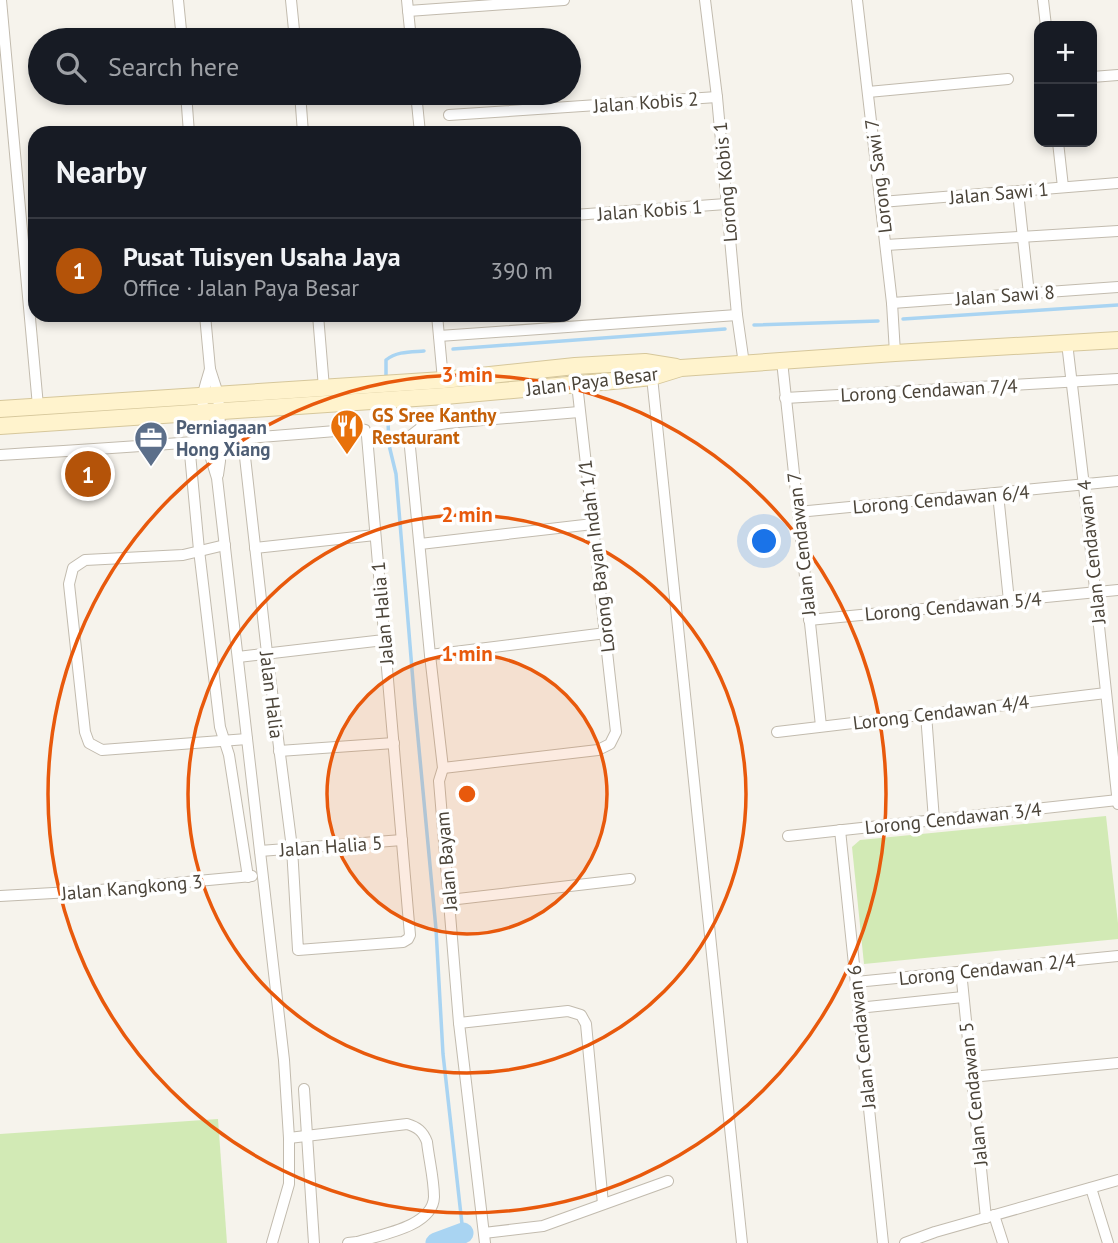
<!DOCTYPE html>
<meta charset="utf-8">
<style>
body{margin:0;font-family:"PT Sans",sans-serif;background:#20242c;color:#f1f3f6}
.controls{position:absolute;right:21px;top:21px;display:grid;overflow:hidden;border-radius:14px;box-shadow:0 4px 10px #0003}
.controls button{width:63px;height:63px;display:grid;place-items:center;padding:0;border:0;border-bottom:2px solid #363941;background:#171b24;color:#f1f3f6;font:35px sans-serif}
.you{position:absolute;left:765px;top:542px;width:24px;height:24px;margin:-18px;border:5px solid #fff;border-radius:50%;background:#1a73e8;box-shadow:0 0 0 10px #1a73e833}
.badge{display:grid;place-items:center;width:46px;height:46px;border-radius:50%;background:#b45309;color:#fff;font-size:23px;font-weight:700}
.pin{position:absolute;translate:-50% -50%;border:4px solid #fff;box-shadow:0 2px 7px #0006}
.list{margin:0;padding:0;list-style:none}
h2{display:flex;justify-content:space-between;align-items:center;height:91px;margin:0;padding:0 28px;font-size:30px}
h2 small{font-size:23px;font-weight:400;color:#9ea1a6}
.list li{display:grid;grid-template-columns:46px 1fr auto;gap:21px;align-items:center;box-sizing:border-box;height:105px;padding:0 28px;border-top:2px solid #363941}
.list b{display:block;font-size:26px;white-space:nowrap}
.list p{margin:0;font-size:23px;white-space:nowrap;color:#9ea1a6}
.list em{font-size:23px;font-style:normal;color:#9ea1a6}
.icon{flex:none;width:38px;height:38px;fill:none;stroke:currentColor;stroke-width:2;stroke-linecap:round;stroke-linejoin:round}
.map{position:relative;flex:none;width:1118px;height:1243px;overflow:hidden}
.search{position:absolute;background:#171b24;box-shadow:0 4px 10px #0003;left:28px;top:28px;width:553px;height:77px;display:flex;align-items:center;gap:18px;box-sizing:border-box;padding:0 24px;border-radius:38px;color:#9ea1a6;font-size:26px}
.panel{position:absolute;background:#171b24;box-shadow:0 4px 10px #0003;left:28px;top:126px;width:553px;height:196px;border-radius:21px}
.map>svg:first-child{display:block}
</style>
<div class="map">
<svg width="1118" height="1243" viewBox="0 0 1118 1243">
<rect width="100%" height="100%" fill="#f6f3ec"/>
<!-- green -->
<g fill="#d2eab5">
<path d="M 1106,816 L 1118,923 L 1118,939 L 864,964 L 852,847 L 860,840 Z"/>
<path d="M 218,1119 L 227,1243 L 0,1243 L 0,1134 Z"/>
</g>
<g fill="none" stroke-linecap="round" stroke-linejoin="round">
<!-- stream -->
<g stroke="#a9d4f2" stroke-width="3.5">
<path d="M 903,319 L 1118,305"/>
<path d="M 754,325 L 878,321"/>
<path d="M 453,349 L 725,329"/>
<path d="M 386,375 L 386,360 C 397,351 411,352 424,351"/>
<path d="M 388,421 L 389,445 L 396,474 L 415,706 L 436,929 L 443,1054 L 463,1233"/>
</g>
<!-- river -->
<path stroke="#a9d4f2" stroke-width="21" d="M 436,1243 L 463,1233"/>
<!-- street casing -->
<g stroke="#c2bbae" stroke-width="12">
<g id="street">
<path d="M 1,0 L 38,406"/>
<path d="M 178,0 L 182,40"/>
<path d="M 291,0 L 295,40"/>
<path d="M 407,0 L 411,40"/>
<path d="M 705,0 L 717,97 L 737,315 L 744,364"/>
<path d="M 857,0 L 892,303 L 895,353"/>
<path d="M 1043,0 L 1046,26"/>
<path d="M 408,11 L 564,0"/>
<path d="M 1092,77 L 1118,75"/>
<path d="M 868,92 L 1008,79"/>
<path d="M 186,93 L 189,133"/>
<path d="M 300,93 L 303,133"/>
<path d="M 416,93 L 420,133"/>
<path d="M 449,115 L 717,97"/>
<path d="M 1058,142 L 1063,187"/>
<path d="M 1018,192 L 1029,294"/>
<path d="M 881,202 L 1118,183"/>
<path d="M 574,215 L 726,204"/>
<path d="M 886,245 L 1118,231"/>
<path d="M 892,303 L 1118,287"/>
<path d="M 205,315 L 210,369 L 218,394 L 221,441 L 220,461 L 218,475"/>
<path d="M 318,315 L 324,388"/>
<path d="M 437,315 L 443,380"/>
<path d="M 439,336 L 737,315"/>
<path d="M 1067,343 L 1084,486 L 1118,804"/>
<path d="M 782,361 L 821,726"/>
<path d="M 210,369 C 208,377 204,387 203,396 C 201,420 209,455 217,478 L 284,1060 L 289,1138 L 289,1184 L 272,1243"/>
<path d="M 652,377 L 742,1243"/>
<path d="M 445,396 L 447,423"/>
<path d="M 785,398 L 1118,379"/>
<path d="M 189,443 L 199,550 L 220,727 L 229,755 L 248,877"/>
<path d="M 0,455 C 120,448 240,439 360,429 L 365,430 L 367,436 L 410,935 L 408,939 L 403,942 L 298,950 L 292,848 L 267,653 L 243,439"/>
<path d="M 998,494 L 1009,601"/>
<path d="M 798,512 L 1118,481"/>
<path d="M 420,544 L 593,524"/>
<path d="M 225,545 L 183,555 L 85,560 L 73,568 L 69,584 L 85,732 L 89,743 L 102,750 L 247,739"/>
<path d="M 255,548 L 375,535"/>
<path d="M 809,620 L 1118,590"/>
<path d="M 430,655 L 606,633"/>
<path d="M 238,657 L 384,640"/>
<path d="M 926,714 L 934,820"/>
<path d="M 777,732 L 1106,693"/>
<path d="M 279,751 L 394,743"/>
<path d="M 443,768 L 598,750 L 610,744 L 616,732 L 575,366"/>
<path d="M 840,830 L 883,1243"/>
<path d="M 788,836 L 1118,800"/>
<path d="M 260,851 L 402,840"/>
<path d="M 0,896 L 89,891 L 252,876"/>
<path d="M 449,900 L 630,879"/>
<path d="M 961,971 L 986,1218"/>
<path d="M 856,982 L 1118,956"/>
<path d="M 858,1008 L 963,997"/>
<path d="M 459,1023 L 568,1011 L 581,1015 L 586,1024 L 603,1204"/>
<path d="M 971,1077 L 1118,1063"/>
<path d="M 304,1089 L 314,1243"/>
<path d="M 289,1138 L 407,1124 C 417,1127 423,1131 427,1142 C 429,1160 434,1179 434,1197 C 433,1227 379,1235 357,1242 L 348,1243"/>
<path d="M 1091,1188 L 1108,1243"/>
<path d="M 994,1215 L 1003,1243"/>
<path d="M 484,1233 L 543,1226 L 668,1181"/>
<path d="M 485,1243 L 459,1023 L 439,781 L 443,768 L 430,655 L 409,437 L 422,427 L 447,423 L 579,412"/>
<path d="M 905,1243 L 935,1232 L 1118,1180"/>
</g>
</g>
<!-- secondary casing -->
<g stroke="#d6c79b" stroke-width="18">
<g id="secondary">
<path d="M 0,409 L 443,380 L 575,366 L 645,362 L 676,367"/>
<path d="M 0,426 L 445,396 L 624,380 L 652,377 L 681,368 L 895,353 L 1118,340"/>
</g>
</g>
<!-- street -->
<use href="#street" stroke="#fff" stroke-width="10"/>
<!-- secondary -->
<use href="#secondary" stroke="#fff3cd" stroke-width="16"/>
</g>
<!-- distance rings -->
<circle cx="467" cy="794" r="140" fill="#e8590c" fill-opacity=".12"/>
<g fill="none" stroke="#e8590c" stroke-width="3.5">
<circle cx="467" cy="794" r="140"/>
<circle cx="467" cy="794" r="279"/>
<circle cx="467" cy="794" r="419"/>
</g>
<!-- icons -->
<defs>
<g id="restaurant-pin" transform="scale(1.75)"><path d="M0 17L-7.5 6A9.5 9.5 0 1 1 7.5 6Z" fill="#e8710a" stroke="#fff"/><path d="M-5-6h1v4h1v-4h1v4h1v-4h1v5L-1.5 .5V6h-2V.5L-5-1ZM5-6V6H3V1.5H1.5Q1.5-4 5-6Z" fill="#fff"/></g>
<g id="office-pin" transform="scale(1.75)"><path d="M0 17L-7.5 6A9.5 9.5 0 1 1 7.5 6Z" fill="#5c6f8a" stroke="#fff"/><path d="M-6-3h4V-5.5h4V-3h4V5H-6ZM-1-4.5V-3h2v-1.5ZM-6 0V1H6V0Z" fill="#fff"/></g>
</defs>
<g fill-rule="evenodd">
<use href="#restaurant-pin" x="347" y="426"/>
<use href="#office-pin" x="151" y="438"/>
</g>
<g text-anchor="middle" stroke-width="7" stroke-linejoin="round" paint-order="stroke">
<!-- street labels -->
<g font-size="19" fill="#4b4439" stroke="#fff">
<text transform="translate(646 102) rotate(-4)" y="7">Jalan Kobis 2</text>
<text transform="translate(878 176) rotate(-97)" y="7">Lorong Sawi 7</text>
<text transform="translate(725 182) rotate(-95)" y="7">Lorong Kobis 1</text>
<text transform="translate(999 193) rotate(-5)" y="7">Jalan Sawi 1</text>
<text transform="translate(650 210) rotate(-4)" y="7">Jalan Kobis 1</text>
<text transform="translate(1005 295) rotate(-4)" y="7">Jalan Sawi 8</text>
<text transform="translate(592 381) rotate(-7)" y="7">Jalan Paya Besar</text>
<text transform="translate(929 390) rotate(-3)" y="7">Lorong Cendawan 7/4</text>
<text transform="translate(941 499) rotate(-5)" y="7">Lorong Cendawan 6/4</text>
<text transform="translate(801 544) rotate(-96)" y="7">Jalan Cendawan 7</text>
<text transform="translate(1091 552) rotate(-96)" y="7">Jalan Cendawan 4</text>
<text transform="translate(596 556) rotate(-97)" y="7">Lorong Bayan Indah 1/1</text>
<text transform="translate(953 606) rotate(-5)" y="7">Lorong Cendawan 5/4</text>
<text transform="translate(382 613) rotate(-95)" y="7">Jalan Halia 1</text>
<text transform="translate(272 695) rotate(83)" y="7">Jalan Halia</text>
<text transform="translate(941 712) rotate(-7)" y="7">Lorong Cendawan 4/4</text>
<text transform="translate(953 818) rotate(-6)" y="7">Lorong Cendawan 3/4</text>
<text transform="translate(331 846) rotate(-4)" y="7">Jalan Halia 5</text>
<text transform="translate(446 861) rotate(-95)" y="7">Jalan Bayam</text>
<text transform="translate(132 887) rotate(-5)" y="7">Jalan Kangkong 3</text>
<text transform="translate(987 969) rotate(-6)" y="7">Lorong Cendawan 2/4</text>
<text transform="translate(861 1037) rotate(-96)" y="7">Jalan Cendawan 6</text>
<text transform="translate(973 1094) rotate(-96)" y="7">Jalan Cendawan 5</text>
</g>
<!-- food labels -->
<g font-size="19" font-weight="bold" fill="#c56008" stroke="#fff" text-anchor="start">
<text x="372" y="422">GS Sree Kanthy<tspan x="372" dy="22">Restaurant</tspan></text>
</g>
<!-- service labels -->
<g font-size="19" font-weight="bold" fill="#4e5e75" stroke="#fff" text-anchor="start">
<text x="176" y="434">Perniagaan<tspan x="176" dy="22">Hong Xiang</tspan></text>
</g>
</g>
<circle cx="467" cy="794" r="10" fill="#e8590c" stroke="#fff" stroke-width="3.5"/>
<g font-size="21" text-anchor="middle" font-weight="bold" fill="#e8590c" stroke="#fff" stroke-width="7" stroke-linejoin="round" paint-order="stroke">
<text x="467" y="382">3 min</text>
<text x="467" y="522">2 min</text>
<text x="467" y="661">1 min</text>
</g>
</svg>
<div class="controls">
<button>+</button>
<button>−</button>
</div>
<div class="you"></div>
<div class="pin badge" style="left:88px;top:474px">1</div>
<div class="search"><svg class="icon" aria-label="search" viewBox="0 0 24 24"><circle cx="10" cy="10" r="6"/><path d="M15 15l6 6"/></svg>Search here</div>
<section class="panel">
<h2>Nearby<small></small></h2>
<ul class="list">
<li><span class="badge">1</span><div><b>Pusat Tuisyen Usaha Jaya</b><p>Office · Jalan Paya Besar</p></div><em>390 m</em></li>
</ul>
</section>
</div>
